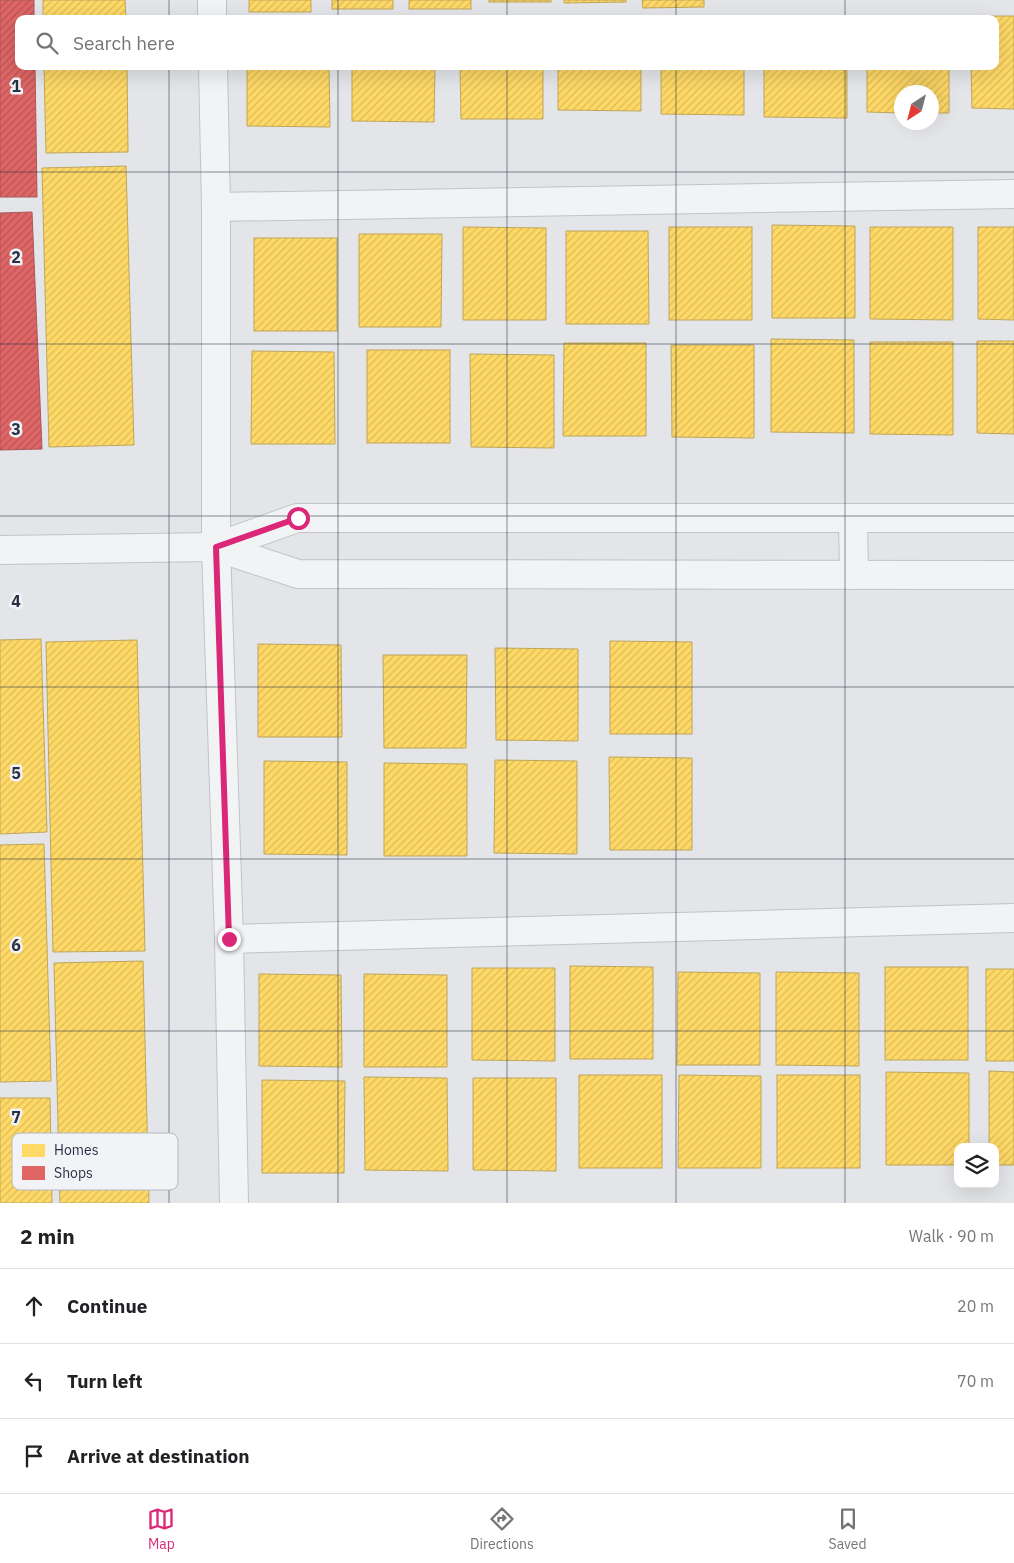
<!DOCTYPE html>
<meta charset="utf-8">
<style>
body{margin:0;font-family:"IBM Plex Sans",sans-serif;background:#f2f2f2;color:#202124}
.controls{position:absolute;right:15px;bottom:15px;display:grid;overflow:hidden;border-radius:10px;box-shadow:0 5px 20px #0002}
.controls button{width:45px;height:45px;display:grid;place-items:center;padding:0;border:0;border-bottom:1px solid #e0e0e0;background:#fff;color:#202124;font:25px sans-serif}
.compass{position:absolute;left:894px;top:85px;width:45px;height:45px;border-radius:50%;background:#fff;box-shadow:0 5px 20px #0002;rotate:216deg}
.stop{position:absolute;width:15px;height:15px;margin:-11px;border:4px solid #db2777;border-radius:50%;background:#fff}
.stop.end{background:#db2777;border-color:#fff;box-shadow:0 1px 5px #0008}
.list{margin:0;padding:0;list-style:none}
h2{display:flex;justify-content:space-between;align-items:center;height:65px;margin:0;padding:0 20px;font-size:21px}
h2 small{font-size:16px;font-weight:400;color:#757577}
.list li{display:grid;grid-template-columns:32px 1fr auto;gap:15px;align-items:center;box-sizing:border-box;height:75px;padding:0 20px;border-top:1px solid #e0e0e0}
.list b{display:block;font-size:19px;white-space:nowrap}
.list em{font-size:16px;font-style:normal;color:#757577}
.icon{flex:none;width:28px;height:28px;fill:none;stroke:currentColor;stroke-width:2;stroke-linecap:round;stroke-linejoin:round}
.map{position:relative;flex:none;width:1014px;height:1203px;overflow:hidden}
.search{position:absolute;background:#fff;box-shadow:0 5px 20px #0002;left:15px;right:15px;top:15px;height:55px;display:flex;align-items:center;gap:12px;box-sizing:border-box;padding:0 18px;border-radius:10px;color:#757577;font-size:19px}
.sheet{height:290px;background:#fff}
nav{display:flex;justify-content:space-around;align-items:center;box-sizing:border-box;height:70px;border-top:1px solid #e0e0e0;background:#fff;font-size:14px;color:#757577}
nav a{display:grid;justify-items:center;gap:2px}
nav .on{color:#db2777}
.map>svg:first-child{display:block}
</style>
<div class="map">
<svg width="1014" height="1203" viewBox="0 0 1014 1203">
<defs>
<pattern id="homes-hatch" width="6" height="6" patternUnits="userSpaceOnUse" patternTransform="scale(1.25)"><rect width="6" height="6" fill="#ffd966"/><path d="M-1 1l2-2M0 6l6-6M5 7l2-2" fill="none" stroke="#dbbb5a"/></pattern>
<pattern id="shops-hatch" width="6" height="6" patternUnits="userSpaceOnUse" patternTransform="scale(1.25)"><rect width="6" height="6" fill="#e06666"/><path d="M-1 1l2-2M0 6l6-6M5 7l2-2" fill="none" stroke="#b65456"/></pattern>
</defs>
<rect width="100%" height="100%" fill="#e3e5e8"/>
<!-- homes -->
<g fill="url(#homes-hatch)" stroke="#bfa65b">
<path d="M 43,0 L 125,0 L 126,19 L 43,19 Z"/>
<rect x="249" y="0" width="62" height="12"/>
<rect x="332" y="0" width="61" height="9"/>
<rect x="409" y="0" width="62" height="9"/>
<rect x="489" y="0" width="62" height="2"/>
<path d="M 564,0 L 626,0 L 626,2 L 564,3 Z"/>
<path d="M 642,0 L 704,0 L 704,7 L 643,8 Z"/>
<path d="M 971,16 L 1014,16 L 1014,109 L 972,108 L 971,66 L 995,66 L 995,19 L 971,19 Z"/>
<rect x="558" y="18" width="83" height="1"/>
<path d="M 44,66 L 127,66 L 128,152 L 46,153 Z"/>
<path d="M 247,66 L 329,66 L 330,127 L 247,126 Z"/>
<path d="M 352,66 L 435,66 L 434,122 L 352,121 Z"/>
<path d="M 460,66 L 543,66 L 543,119 L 461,119 Z"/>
<path d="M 558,66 L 641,66 L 641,111 L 558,110 Z"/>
<path d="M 661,66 L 744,66 L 744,115 L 661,114 Z"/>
<path d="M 764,66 L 847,66 L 847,118 L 764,117 Z"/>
<path d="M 867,66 L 949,66 L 949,113 L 932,113 L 932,92 L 902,92 L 902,113 L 867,112 Z"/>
<path d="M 126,166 L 134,445 L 49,447 L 42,168 Z"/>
<path d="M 772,225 L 855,226 L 855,318 L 772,318 Z"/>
<path d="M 463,227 L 546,228 L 546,320 L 463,320 Z"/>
<rect x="669" y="227" width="83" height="93"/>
<path d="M 870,227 L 953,227 L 953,320 L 870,319 Z"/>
<path d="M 978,227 L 1014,227 L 1014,320 L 978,319 Z"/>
<path d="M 566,231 L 648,231 L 649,324 L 566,324 Z"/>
<path d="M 359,234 L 442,234 L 441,327 L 359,327 Z"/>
<rect x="254" y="238" width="83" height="93"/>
<path d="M 771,339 L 854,340 L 854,433 L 771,432 Z"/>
<path d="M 977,341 L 1014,341 L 1014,434 L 977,433 Z"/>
<path d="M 870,342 L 953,342 L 953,435 L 870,434 Z"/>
<path d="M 564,343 L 646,343 L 646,436 L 563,436 Z"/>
<path d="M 671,345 L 754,345 L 754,438 L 672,437 Z"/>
<rect x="367" y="350" width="83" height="93"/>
<path d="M 252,351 L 334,352 L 335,444 L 251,444 Z"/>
<path d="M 470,354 L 554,355 L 554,448 L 471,447 Z"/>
<path d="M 41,639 L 47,832 L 0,834 L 0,640 Z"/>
<path d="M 137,640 L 145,951 L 53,952 L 46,642 Z"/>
<path d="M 610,641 L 692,642 L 692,734 L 610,734 Z"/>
<path d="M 258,644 L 341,645 L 342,737 L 258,737 Z"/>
<path d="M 495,648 L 578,649 L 578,741 L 496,740 Z"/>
<path d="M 383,655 L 467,655 L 466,748 L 384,748 Z"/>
<path d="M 609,757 L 692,758 L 692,850 L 610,850 Z"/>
<path d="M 495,760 L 577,761 L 577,854 L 494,853 Z"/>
<path d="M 264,761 L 347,762 L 347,855 L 264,854 Z"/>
<path d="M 384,763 L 467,764 L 467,856 L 384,856 Z"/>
<path d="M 44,844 L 51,1081 L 0,1082 L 0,845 Z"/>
<path d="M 143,961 L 149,1203 L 60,1203 L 54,963 Z"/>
<path d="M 570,966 L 653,967 L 653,1059 L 570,1059 Z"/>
<rect x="885" y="967" width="83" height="93"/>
<path d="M 472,968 L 555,968 L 555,1061 L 472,1060 Z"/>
<rect x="986" y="969" width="28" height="92"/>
<path d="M 678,972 L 760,973 L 760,1065 L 677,1065 Z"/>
<path d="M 776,972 L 859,973 L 859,1066 L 776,1065 Z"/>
<path d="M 259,974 L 341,975 L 342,1067 L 259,1066 Z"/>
<path d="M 364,974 L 447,975 L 447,1067 L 364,1067 Z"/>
<path d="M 989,1071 L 1014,1072 L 1014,1165 L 995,1165 L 995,1147 L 989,1147 Z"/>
<path d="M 886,1072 L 969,1073 L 969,1147 L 958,1147 L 958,1165 L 886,1165 Z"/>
<rect x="579" y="1075" width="83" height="93"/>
<path d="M 679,1075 L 761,1076 L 761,1168 L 678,1168 Z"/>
<rect x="777" y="1075" width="83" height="93"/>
<path d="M 364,1077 L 447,1078 L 448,1171 L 365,1170 Z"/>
<path d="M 473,1078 L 556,1078 L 556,1171 L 473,1170 Z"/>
<path d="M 262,1080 L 345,1081 L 344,1173 L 262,1173 Z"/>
<path d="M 0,1098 L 50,1098 L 52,1203 L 0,1203 Z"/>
</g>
<!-- shops -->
<g fill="url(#shops-hatch)" stroke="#a9565b">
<path d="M 0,0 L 34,0 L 34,19 L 19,19 L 19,66 L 35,66 L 37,197 L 0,197 Z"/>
<path d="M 32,212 L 42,449 L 0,450 L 0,213 Z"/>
</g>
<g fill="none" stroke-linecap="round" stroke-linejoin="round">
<!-- minor casing -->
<g stroke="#c1c3c6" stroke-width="30">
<g id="minor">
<path d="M 212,0 L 212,19"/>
<path d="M 213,66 L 216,207 L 216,547 L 229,939 L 234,1203"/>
<path d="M 216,207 L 1014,194"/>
<path d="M 853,518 L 854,575"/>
<path d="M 216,547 L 298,574 L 1014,575"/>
<path d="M 0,550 L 216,547 L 297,518 L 1014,518"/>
<path d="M 229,939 L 1014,918"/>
</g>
</g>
<!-- minor -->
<use href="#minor" stroke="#f2f3f5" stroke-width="28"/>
</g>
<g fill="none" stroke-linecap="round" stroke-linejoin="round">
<!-- route -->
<path stroke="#db2777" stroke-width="6" d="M 229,939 L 216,547 L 298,518"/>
</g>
<!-- grid -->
<path fill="none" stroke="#2a3042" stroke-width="1" stroke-opacity="0.55" d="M 169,0 L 169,19M 338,0 L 338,19M 507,0 L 507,19M 676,0 L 676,19M 845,0 L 845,19M 169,66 L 169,1203M 338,66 L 338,1203M 507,66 L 507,1203M 676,66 L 676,1203M 845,66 L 845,1203M 0,172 L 1014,172M 0,344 L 1014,344M 0,516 L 1014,516M 0,687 L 1014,687M 0,859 L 1014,859M 0,1031 L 1014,1031"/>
<!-- legend -->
<rect x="12" y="1133" width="166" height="57" rx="8" fill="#f1f3f7" stroke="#b5b8c1" stroke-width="1"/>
<rect x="22" y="1144" width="23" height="13" fill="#ffd966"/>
<rect x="22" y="1166" width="23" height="14" fill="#e06666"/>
<g font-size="14" fill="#2a3042">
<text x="54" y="1155">Homes</text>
<text x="54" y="1178">Shops</text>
</g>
<g font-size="16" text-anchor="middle" font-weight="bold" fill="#2a3042" stroke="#f1f3f7" stroke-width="5" stroke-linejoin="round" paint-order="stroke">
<text x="16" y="92">1</text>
<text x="16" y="263">2</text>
<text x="16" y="435">3</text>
<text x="16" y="607">4</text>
<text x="16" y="779">5</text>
<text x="16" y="951">6</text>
<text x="16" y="1123">7</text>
</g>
</svg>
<div class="controls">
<button><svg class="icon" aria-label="layers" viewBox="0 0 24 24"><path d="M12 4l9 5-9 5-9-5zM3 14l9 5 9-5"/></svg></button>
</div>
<svg class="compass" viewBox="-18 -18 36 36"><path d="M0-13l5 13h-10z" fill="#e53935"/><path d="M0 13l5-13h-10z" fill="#757577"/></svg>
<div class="stop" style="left:298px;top:518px"></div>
<div class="stop end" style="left:229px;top:939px"></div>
<div class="search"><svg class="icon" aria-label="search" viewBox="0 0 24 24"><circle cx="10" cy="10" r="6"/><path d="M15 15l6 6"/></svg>Search here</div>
</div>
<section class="sheet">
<h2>2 min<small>Walk · 90 m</small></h2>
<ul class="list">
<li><svg class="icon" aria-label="ahead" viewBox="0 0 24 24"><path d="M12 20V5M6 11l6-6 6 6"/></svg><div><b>Continue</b></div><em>20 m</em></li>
<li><svg class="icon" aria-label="left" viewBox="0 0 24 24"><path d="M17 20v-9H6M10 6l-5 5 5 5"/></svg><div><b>Turn left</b></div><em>70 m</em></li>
<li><svg class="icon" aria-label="arrive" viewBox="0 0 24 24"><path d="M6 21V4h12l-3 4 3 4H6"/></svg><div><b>Arrive at destination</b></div></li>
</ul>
</section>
<nav>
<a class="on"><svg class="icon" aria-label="map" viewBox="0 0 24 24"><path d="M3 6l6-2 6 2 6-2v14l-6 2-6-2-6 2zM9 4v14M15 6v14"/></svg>Map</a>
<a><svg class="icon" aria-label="directions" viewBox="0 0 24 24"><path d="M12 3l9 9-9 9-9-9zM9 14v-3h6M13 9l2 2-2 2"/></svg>Directions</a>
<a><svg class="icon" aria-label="saved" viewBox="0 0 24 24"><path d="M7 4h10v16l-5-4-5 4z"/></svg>Saved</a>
</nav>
